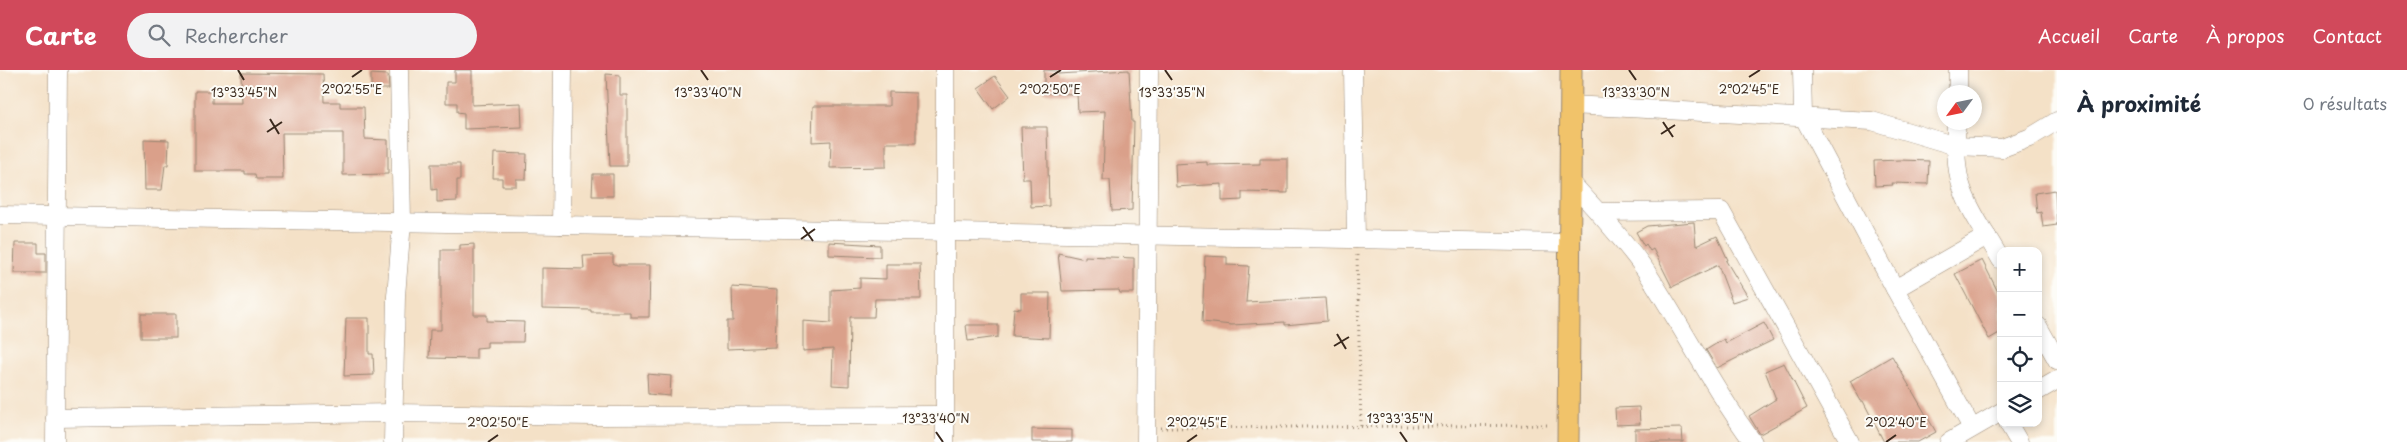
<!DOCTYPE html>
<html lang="fr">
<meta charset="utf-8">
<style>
body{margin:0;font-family:"Playpen Sans",sans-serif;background:#f2f2f3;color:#1f2937}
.controls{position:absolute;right:15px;bottom:15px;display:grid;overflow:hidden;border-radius:10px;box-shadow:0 2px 8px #0003}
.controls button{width:45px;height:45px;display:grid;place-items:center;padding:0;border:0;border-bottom:1px solid #e0e1e3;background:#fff;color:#1f2937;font:25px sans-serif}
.compass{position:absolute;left:1937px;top:15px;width:45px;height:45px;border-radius:50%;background:#fff;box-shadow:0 2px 8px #0003;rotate:237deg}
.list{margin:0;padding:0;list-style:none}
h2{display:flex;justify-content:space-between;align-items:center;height:65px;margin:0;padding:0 20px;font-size:21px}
h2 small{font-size:16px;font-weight:400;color:#747a83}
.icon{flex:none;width:28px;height:28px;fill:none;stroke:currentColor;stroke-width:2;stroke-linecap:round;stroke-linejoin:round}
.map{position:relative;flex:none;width:2057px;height:372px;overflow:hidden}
header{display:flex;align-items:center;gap:30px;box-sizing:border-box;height:70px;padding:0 25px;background:#d1495b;color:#fff}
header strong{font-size:24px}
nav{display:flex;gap:28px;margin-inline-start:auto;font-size:18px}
.search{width:350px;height:45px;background:#f2f2f3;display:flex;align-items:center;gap:12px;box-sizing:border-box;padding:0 18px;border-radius:28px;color:#747a83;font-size:19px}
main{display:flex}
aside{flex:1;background:#fff}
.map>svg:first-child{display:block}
</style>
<header>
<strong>Carte</strong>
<div class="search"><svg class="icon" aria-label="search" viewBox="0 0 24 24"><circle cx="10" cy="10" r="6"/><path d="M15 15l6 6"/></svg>Rechercher</div>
<nav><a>Accueil</a><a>Carte</a><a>À propos</a><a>Contact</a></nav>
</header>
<main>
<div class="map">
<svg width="2057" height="372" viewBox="0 0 2057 372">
<rect width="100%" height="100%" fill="#fdfcf7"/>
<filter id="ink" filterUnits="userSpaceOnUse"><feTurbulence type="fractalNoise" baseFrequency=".02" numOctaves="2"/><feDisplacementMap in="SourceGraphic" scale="10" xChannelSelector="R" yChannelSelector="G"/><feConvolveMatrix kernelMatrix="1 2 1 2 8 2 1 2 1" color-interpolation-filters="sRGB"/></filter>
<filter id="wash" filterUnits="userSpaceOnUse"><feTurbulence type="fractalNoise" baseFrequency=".0096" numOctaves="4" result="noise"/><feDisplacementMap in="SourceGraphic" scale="20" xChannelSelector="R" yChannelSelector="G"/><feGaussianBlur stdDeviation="1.12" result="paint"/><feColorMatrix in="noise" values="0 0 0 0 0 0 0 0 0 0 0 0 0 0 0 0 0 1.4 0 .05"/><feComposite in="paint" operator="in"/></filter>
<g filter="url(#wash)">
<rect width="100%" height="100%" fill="#f4e1c7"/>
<g id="blocks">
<!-- building -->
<g fill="#daa08a">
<path d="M 455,0 L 472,0 L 472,35 L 521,33 L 522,57 L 464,59 L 464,43 L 457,42 L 457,33 L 446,33 L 446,12 L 455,12 Z"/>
<path d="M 1044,0 L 1058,1 L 1058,4 L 1129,0 L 1132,52 L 1134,52 L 1132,140 L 1112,141 L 1110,110 L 1103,110 L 1105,41 L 1078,42 L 1077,24 L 1044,23 Z"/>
<path d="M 241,3 L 323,4 L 324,32 L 340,32 L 340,37 L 364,37 L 365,69 L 388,70 L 388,104 L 343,105 L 343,63 L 282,63 L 283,109 L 256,109 L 255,104 L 245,104 L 245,101 L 195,101 L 195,21 L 212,21 L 212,33 L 242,33 Z"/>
<path d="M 371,4 L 388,5 L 389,19 L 371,19 Z"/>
<path d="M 606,4 L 620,5 L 620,25 L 627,25 L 627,96 L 610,96 Z"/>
<path d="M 995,6 L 1010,26 L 993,39 L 978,18 Z"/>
<path d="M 889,22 L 916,23 L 916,73 L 886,73 L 886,97 L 830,98 L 831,71 L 812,72 L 813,36 L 889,36 Z"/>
<path d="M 1021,57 L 1047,57 L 1049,136 L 1031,137 L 1030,109 L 1023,109 Z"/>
<path d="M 144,69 L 169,70 L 168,95 L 165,95 L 162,120 L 145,120 Z"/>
<path d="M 494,83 L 527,84 L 526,109 L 516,109 L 516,116 L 502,116 L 502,108 L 493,108 Z"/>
<path d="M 1260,89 L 1288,89 L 1288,123 L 1242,122 L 1242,130 L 1222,131 L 1222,114 L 1176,117 L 1175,94 L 1207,92 L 1207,95 L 1260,94 Z"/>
<path d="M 1900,90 L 1929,91 L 1928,114 L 1892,113 L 1893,115 L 1875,116 L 1874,91 Z"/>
<path d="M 431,94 L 460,94 L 460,110 L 457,110 L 457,131 L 437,132 L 437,119 L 432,120 Z"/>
<path d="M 593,104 L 613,104 L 613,126 L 592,126 Z"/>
<path d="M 2055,120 L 2057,155 L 2043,157 L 2041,142 L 2037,143 L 2035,123 Z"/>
<path d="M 1694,152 L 1696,176 L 1717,166 L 1728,190 L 1726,191 L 1748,227 L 1732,232 L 1718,195 L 1672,217 L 1653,179 L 1650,181 L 1646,174 L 1644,176 L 1636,162 L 1647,156 Z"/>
<path d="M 829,172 L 880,175 L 880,187 L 829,185 Z"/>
<path d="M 15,173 L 38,173 L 38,183 L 46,183 L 46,203 L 14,203 Z"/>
<path d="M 474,174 L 474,245 L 487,245 L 487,251 L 524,252 L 523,272 L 487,272 L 487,277 L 476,278 L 476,289 L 429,288 L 430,260 L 441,260 L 441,180 L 460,180 L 460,175 Z"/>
<path d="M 1058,183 L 1085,189 L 1085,186 L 1134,188 L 1134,223 L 1120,223 L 1119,220 L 1062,221 Z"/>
<path d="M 613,185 L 613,193 L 617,195 L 650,195 L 649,247 L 630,247 L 630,242 L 591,242 L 591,240 L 542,239 L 542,198 L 584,199 L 583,186 Z"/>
<path d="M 1205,186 L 1227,187 L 1227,195 L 1249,196 L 1246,232 L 1325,228 L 1327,251 L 1285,255 L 1285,252 L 1232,255 L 1202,252 Z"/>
<path d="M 1982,190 L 2001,228 L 2001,262 L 1989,269 L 1955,204 Z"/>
<path d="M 886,194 L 920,194 L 921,229 L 875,229 L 874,247 L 850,247 L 849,316 L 832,315 L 833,279 L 803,281 L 803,251 L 831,253 L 831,220 L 860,218 L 860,208 L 886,209 Z"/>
<path d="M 732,217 L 777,220 L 775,277 L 727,279 L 727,251 L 733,251 Z"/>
<path d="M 1021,223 L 1050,223 L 1049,268 L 1012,266 L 1014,238 L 1021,239 Z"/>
<rect x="141" y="244" width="35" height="24"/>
<path d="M 346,248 L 369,248 L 369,284 L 373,284 L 374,305 L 344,306 Z"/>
<path d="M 1764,253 L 1773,270 L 1717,298 L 1706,280 L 1724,269 L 1726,273 Z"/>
<path d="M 966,255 L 998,255 L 998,267 L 968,271 Z"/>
<path d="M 1892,286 L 1936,362 L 1918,372 L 1884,372 L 1863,331 L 1861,331 L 1850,311 Z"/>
<path d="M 1784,293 L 1807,338 L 1760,364 L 1749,346 L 1776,329 L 1765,301 Z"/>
<path d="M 647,304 L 671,306 L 670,326 L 648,324 Z"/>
<path d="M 1639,337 L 1640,354 L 1616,355 L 1615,338 Z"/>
<path d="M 1682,358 L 1683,372 L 1635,372 L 1635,359 Z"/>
<path d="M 1032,359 L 1072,360 L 1072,372 L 1032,372 Z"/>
</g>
</g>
</g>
<g filter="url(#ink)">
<use href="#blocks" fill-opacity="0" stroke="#988672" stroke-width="1"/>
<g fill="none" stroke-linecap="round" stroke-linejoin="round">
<!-- minor casing -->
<g stroke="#988672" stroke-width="19">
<g id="minor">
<path d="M 1353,0 L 1356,169"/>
<path d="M 1802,0 L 1803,46 L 1895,219 L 1972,358"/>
<path d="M 1958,22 L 1958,0"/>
<path d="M 1571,35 L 1872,51 L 1956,76 L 2002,78 L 2029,68 L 2057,51"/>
<path d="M 1956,52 C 1956,73 1955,98 1962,118 C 1970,143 1988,166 2001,190"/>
<path d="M 1570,111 C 1596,140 1623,168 1646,201 C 1683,257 1713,318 1753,372"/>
<path d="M 1598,142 L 1721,141 L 1850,372"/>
<path d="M 0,145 L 1570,173"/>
<path d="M 561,155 L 563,0"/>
<path d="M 1895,219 L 1987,166"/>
<path d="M 2038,256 L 2057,290"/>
<path d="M 2038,321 L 2057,310"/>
<path d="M 55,348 L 393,343 L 593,346 L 945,345"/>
<path d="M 2008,353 L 2019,372"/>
<path d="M 55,372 L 58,0"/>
<path d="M 393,372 L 396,226 L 402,152 L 399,0"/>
<path d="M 945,372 L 945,0"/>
<path d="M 1146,372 L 1149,0"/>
<path d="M 1949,372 L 2001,342"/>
</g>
</g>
<!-- major casing -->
<g stroke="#988672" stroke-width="23">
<path id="major" d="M 1568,372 L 1571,0"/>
</g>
<!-- path -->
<g stroke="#988672" stroke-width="3" stroke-dasharray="1 4" stroke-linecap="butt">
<path d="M 1357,185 L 1361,357"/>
<path d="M 1161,358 L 1550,355"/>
</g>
<!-- minor -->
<use href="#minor" stroke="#fff" stroke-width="18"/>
<!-- major -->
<use href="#major" stroke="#f1c36a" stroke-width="21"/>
</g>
</g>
<!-- ticks -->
<path fill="none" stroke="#3b2a1e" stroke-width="2" d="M 238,0 L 244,10M 701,0 L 708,10M 1165,0 L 1172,10M 1629,0 L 1636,10M 352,7 L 362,0M 1050,7 L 1061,0M 1749,7 L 1760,0M 270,49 L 279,64M 1663,52 L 1673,67M 267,62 L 282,52M 1661,64 L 1675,55M 803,157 L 813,171M 801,169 L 815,159M 1337,264 L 1346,279M 1334,276 L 1349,267M 936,362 L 943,372M 1400,362 L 1407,372M 488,372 L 498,365M 1187,372 L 1197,365M 1886,372 L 1896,365"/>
<g font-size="12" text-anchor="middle" fill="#3b2a1e" stroke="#fdfcf7" stroke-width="4" stroke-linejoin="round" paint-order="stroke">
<text x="352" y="24">2°02'55"E</text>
<text x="1050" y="24">2°02'50"E</text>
<text x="1749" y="24">2°02'45"E</text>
<text x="1172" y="27">13°33'35"N</text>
<text x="1636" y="27">13°33'30"N</text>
<text x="244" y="27">13°33'45"N</text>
<text x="708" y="27">13°33'40"N</text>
<text x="936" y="353">13°33'40"N</text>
<text x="1400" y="353">13°33'35"N</text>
<text x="498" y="357">2°02'50"E</text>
<text x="1197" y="357">2°02'45"E</text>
<text x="1896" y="357">2°02'40"E</text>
</g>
</svg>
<div class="controls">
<button>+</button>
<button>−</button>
<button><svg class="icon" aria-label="locate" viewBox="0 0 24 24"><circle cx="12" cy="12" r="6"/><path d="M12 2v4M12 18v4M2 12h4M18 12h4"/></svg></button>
<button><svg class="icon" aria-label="layers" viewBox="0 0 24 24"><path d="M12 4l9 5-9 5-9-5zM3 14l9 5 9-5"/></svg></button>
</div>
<svg class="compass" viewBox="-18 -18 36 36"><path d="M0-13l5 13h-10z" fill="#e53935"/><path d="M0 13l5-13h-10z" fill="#747a83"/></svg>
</div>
<aside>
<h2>À proximité<small>0 résultats</small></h2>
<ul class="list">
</ul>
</aside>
</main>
